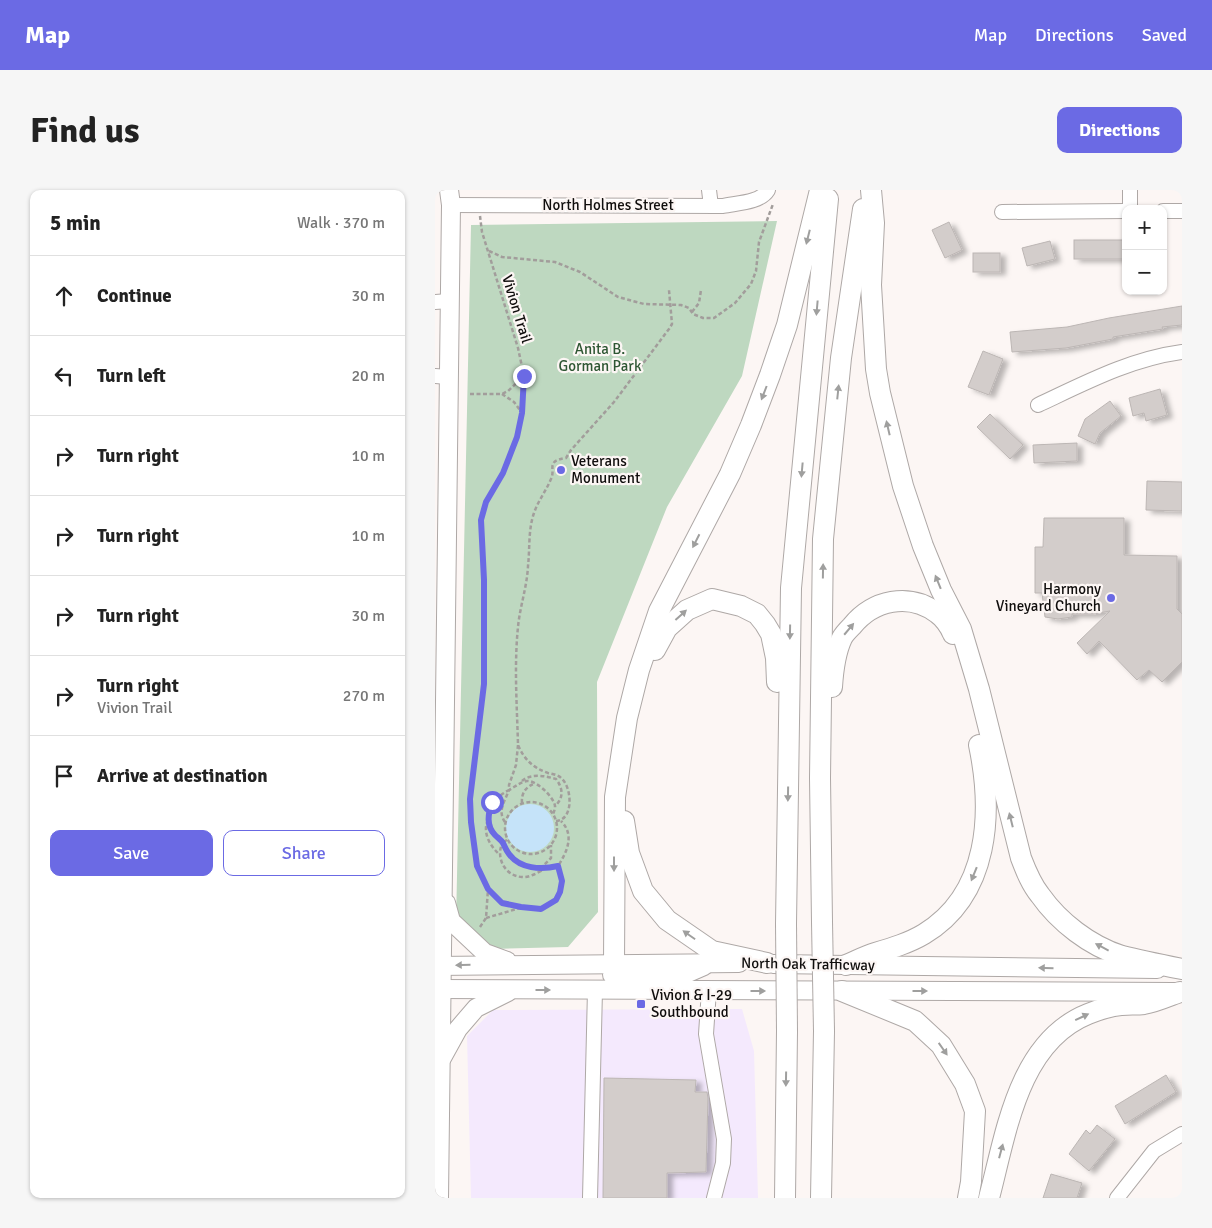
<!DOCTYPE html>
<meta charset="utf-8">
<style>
body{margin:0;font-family:Signika,sans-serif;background:#f6f6f6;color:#222}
.controls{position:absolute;right:15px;top:15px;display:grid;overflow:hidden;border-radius:10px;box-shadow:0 1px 4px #0004}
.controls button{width:45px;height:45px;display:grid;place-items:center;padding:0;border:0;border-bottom:1px solid #e0e0e0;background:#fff;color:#222;font:25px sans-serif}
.stop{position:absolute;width:15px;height:15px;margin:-11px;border:4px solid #6b6ae4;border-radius:50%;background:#fff}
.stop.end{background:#6b6ae4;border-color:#fff;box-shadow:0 1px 5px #0008}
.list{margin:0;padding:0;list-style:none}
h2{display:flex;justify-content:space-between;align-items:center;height:65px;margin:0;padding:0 20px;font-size:21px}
h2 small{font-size:16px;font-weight:400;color:#767676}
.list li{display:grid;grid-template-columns:32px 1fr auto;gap:15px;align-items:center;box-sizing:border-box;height:80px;padding:0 20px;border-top:1px solid #e0e0e0}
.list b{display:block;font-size:19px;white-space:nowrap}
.list p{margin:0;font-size:16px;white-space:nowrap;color:#767676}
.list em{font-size:16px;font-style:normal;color:#767676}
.actions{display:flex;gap:10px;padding:15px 20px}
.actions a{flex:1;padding:11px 0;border:1px solid #6b6ae4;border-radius:10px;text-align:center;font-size:18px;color:#6b6ae4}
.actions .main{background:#6b6ae4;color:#fff}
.icon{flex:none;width:28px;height:28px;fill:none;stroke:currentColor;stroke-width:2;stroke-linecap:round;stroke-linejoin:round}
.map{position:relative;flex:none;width:747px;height:1008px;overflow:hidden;border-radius:10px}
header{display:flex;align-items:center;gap:30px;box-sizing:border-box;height:70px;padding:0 25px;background:#6b6ae4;color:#fff}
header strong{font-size:24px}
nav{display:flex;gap:28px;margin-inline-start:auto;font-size:18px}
.intro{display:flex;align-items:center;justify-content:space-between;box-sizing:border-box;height:120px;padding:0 30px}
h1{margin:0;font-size:35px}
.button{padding:12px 22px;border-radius:10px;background:#6b6ae4;color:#fff;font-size:18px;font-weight:700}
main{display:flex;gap:30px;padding:0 30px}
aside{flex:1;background:#fff;border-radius:10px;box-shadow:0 1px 4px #0004}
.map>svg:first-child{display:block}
</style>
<header>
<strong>Map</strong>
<nav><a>Map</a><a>Directions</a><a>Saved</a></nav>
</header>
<div class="intro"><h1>Find us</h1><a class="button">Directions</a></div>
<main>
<aside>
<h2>5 min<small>Walk · 370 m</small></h2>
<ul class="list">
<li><svg class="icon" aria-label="ahead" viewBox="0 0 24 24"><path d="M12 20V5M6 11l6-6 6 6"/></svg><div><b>Continue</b></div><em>30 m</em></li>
<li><svg class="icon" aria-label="left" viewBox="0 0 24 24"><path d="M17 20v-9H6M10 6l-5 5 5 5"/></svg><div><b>Turn left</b></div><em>20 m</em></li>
<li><svg class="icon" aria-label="right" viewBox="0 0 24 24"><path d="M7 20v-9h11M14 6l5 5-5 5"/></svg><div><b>Turn right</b></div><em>10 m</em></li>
<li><svg class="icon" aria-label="right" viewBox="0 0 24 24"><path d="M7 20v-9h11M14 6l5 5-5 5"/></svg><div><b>Turn right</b></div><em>10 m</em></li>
<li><svg class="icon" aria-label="right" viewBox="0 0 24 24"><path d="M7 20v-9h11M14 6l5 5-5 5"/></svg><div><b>Turn right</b></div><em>30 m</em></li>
<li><svg class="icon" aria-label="right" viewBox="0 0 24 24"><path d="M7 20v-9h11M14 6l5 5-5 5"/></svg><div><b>Turn right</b><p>Vivion Trail</p></div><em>270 m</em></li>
<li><svg class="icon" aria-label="arrive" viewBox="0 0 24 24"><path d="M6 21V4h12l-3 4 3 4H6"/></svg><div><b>Arrive at destination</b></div></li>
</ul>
<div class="actions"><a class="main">Save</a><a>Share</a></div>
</aside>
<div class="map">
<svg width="747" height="1008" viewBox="0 0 747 1008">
<defs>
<filter id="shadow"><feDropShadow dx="5.5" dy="3" stdDeviation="2.5" flood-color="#0004"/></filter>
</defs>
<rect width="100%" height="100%" fill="#fcf6f4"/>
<!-- commercial -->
<path fill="#f4e9fd" d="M 307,819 L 319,861 L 323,1008 L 36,1008 L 32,846 L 58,820 Z"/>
<!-- green -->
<path fill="#bed8c0" d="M 342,31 L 307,186 L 232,317 L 162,492 L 163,722 L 133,757 L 56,759 L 21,733 L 36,35 Z"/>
<!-- water -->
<circle fill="#c5e3f9" cx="95" cy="638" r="24"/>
<!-- building -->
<g fill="#d3cdcb" stroke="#bcb6b4" filter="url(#shadow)">
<path d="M 514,32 L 527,60 L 510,68 L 497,40 Z"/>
<rect x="639" y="50" width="52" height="19"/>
<path d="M 615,51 L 620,69 L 592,76 L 587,58 Z"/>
<rect x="538" y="63" width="27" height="19"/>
<path d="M 747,116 L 747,135 L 727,137 L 728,139 L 678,147 L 678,149 L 631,158 L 577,162 L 575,142 L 632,137 L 674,128 Z"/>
<path d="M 548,161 L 568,169 L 554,205 L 533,197 Z"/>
<path d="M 725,199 L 732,225 L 711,231 L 709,223 L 698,226 L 694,208 Z"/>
<path d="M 675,211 L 686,226 L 665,243 L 660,254 L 643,246 L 650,229 Z"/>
<path d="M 555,224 L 588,255 L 575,269 L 542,237 Z"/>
<path d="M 642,253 L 642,271 L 599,273 L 598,255 Z"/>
<path d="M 712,291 L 747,292 L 747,321 L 711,320 Z"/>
<path d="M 609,328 L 689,328 L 689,365 L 742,366 L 742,419 L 747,424 L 747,472 L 727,492 L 714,480 L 702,490 L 664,451 L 652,464 L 642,453 L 675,421 L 658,424 L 637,424 L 637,427 L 623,429 L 610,427 L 607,403 L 600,403 L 600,357 L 608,357 Z"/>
<path d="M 731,885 L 741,902 L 690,934 L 680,916 Z"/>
<path d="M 169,888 L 261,890 L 260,902 L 272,902 L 273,908 L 271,982 L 232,983 L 232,1008 L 168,1008 Z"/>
<path d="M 662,935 L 680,949 L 654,981 L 634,964 L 651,940 L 655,944 Z"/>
<path d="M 616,984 L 647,993 L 642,1008 L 608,1008 Z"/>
</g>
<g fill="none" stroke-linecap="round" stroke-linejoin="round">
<!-- minor casing -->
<g stroke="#aea8a6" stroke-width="16">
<g id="minor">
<path d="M 274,0 L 276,16"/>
<path d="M 695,0 L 695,19"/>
<path d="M 16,15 L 288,16 C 302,13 325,13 333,0"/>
<path d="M 728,21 L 747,21"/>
<path d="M 567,22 L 691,21"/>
<path d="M 0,112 L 14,111"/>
<path d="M 0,186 L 13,187"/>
<path d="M 603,215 C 650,193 695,169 747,162"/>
<path d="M 274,800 L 271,844 L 289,949 L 288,973 L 279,1008"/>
<path d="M 155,1008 L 160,800"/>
<path d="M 682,1008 L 719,961 L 747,944"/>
</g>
</g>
<!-- major casing -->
<g stroke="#aea8a6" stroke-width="20">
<g id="major">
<path d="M 11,713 L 16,731 L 50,763 L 72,771"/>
<path d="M 338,774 L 722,779"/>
<path d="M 0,776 L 304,773"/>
<path d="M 177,785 L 246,786 L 269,776"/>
<path d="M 0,799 L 739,802"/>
<path d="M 7,868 L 23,839 L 41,818 L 73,802"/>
<path d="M 4,1008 L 16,15 L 14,0"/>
</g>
</g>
<!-- highway casing -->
<g stroke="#aea8a6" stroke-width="22">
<g id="highway">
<path d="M 436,0 L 439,33 L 436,95 L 441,179 L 445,203 L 468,296 L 488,356 L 506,400 L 526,439 L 544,499 L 586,668 C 591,681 596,694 605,705 C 624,732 655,756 687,766 C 707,771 727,775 747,779"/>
<path d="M 220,460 L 232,438 L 252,420 L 277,409 L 306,416 L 322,424 L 330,434 L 336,444 L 341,468 L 342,492"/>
<path d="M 397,497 C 398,481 400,463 407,448 C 409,444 413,440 417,436 C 438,410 474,402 502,423 C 508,427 515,436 518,444"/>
<path d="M 189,631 L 194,663 L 208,701 L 232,730 L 277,761 L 332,773"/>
<path d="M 387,732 L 385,588 L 388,349 L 406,168 L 428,19"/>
<path d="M 351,734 L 356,398 L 393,9"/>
<path d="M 179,773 L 180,607 L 192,528 L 204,480 L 224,421 L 295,284 L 316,235 L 335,185 L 352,135 L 385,0"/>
<path d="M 411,775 C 421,771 430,766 440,763 C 457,758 474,753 489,744 C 555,704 558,622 544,555"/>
<path d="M 407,801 L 480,831 L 506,855 L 530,894 L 540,921 L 536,992 L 533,1008"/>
<path d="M 350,1008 L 352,841"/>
<path d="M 386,1008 L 389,841"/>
<path d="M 554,1008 C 571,944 583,852 653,824 C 663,820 676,816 686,815 C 694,814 701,815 709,814 C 721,812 734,806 745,802"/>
</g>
</g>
<!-- path -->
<g stroke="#a29d9b" stroke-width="2.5" stroke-dasharray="4 2.5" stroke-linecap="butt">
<path d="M 54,61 L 67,67 L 120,72 L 145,82 L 183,107 L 209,114 L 246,115 L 254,118 L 258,124 L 268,128 L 279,128 L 300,113 L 316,94 L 321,81 L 324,52 L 338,14"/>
<path d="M 257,122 L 264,113 L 266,100"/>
<path d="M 35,204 L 67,204 L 73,201 L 89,186"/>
<path d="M 67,204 L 79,212 L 87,223"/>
<path d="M 83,555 L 81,575 L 74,595 L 74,600 C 48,614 47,633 68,652 C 60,666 69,686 87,687 C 93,688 100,684 106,681 L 107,677 L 123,676 C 132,662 140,645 126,631"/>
<path d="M 87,591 C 96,583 111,586 121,589 C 128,598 129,608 120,616"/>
<circle cx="96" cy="638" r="26"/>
<path d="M 87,613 C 86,603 91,597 100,593"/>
<path d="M 53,630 C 47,642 55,656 64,664"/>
<path d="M 121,631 C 139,630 137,598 127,589 C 124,585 118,584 113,583 C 98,578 89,569 83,555 C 82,516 79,476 83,437 C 85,416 92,397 93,376 C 95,359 93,340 99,323 C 103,311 111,301 116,289 C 121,279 110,271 131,268 L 136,260 L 179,212 L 234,139 L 237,134 L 234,100"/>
<path d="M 70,632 C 62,621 70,611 74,600 C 80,597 85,592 92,591 C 101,590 119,607 120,616 C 120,619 119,622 118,624"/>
<path d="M 72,650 L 68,652 C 76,670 87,678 107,677 L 116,668 L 116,655"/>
<path d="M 53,699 C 57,703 62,709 67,712 C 71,715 77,715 82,716 C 113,724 134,709 123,676"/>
<path d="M 51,728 L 85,718"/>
<path d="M 45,737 L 51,728 L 53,699 L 41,676 L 35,632 L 35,609 L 49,494 L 49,390 L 46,330 L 51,312 L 68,283 L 82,247 L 87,223 L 89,186 L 83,158 L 47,42 L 45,26"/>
</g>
<!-- minor -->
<use href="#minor" stroke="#fff" stroke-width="14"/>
<!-- major -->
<use href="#major" stroke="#fff" stroke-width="18"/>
<!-- highway -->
<use href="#highway" stroke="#fff" stroke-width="20"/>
<!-- highway-bridge casing -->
<g stroke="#aea8a6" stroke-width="22" stroke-linecap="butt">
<g id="highway-bridge">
<path d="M 387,732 L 389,841"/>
<path d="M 351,734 L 352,841"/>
</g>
</g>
<!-- highway-bridge -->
<use href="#highway-bridge" stroke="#fff" stroke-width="20"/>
</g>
<!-- one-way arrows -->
<defs><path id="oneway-solid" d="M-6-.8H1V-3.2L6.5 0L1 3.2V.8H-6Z" transform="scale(1.25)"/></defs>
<g fill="#9f9f9e">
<use href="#oneway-solid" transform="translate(373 47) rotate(104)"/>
<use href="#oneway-solid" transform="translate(382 118) rotate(95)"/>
<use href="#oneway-solid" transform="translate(403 202) rotate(-84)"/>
<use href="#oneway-solid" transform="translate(329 203) rotate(111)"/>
<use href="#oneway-solid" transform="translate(453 238) rotate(-103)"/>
<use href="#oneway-solid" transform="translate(367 280) rotate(95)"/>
<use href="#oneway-solid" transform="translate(261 351) rotate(117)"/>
<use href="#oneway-solid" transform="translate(388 381) rotate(-89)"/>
<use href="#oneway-solid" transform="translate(503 392) rotate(-112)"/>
<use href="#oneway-solid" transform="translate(246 425) rotate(-42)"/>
<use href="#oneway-solid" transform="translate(414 439) rotate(-50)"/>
<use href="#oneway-solid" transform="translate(355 442) rotate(91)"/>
<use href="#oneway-solid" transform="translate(353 604) rotate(91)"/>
<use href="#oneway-solid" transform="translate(576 630) rotate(-104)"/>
<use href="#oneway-solid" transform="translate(179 674) rotate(90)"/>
<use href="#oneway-solid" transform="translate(539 684) rotate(112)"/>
<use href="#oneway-solid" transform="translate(254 745) rotate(-145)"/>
<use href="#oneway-solid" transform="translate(667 757) rotate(-152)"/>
<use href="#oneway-solid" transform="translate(28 775) rotate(179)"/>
<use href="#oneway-solid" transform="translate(611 778) rotate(-179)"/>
<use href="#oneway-solid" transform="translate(108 800)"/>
<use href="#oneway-solid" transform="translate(323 801)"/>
<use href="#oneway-solid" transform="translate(485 801)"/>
<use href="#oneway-solid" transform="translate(647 827) rotate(-25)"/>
<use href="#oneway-solid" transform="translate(508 859) rotate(55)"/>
<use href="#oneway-solid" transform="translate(351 889) rotate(91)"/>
<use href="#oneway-solid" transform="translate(566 961) rotate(-75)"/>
</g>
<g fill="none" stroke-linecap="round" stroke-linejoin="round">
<!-- route -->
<path stroke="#6b6ae4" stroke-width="6" d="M 57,612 C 53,624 51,636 60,645 C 63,648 66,650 68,653 C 70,657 71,660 74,664 C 85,679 106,680 123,676 L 127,691 L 125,702 L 121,710 L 106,719 L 86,717 L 67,713 L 53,699 L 42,676 L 36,632 L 35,609 L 49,494 L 49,390 L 46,330 L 51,312 L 68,283 L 82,247 L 87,223 L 89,186"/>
</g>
<!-- markers -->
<g fill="#6b6ae4" stroke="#fcf6f4" stroke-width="2">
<circle cx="126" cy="280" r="5"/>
<circle cx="676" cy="408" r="5"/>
<rect x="201" y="809" width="10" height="10" rx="2.5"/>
</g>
<g text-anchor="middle" stroke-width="4.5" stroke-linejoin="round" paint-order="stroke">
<!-- street labels -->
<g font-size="15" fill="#100e0d" stroke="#fcf6f4">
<text x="173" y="20">North Holmes Street</text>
<text transform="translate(82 119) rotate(73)" y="5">Vivion Trail</text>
<text transform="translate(373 774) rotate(1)" y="5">North Oak Trafficway</text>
</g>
<!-- park labels -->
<g font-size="15" fill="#2e5633" stroke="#fcf6f4">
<text x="165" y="164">Anita B.<tspan x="165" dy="17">Gorman Park</tspan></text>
</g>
<!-- poi labels -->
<g font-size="15" fill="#100e0d" stroke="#fcf6f4" text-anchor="start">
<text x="136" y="276">Veterans<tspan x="136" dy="17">Monument</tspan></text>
<text x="666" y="404" text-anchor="end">Harmony<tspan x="666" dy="17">Vineyard Church</tspan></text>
<text x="216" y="810">Vivion &amp; I-29<tspan x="216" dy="17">Southbound</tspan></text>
</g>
</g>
</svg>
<div class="controls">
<button>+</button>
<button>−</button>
</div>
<div class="stop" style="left:57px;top:612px"></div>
<div class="stop end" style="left:89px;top:186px"></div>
</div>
</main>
